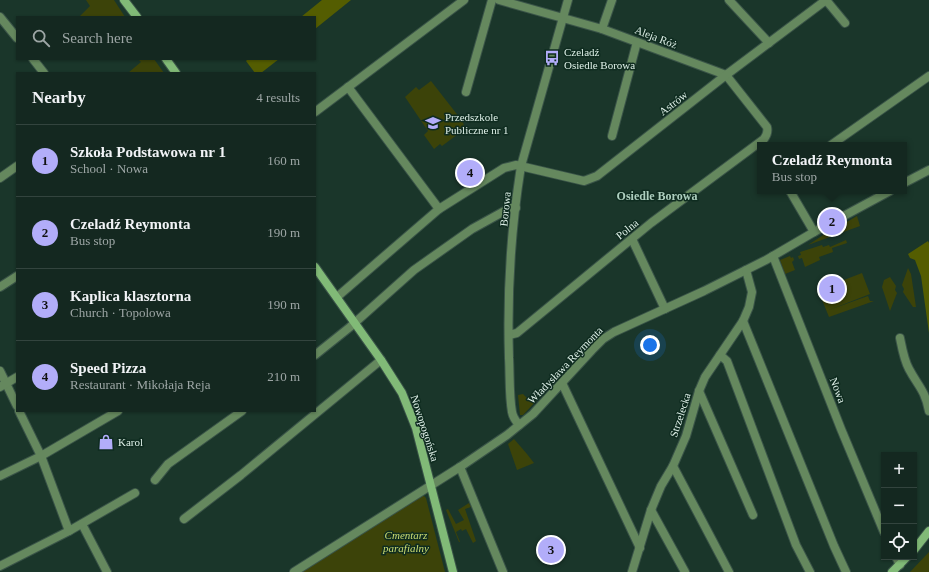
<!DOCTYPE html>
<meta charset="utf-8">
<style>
body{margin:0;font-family:Georgia,serif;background:#21342d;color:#f1f3f6}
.controls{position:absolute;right:12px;bottom:12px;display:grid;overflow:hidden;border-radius:0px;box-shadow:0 1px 3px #0004}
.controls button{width:36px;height:36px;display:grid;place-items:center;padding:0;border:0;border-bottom:1px solid #33443e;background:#142820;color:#f1f3f6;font:20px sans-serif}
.you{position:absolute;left:650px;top:345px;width:14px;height:14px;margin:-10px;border:3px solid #fff;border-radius:50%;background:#1a73e8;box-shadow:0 0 0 6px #1a73e833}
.badge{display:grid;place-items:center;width:26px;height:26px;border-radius:50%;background:#b2adf9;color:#111;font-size:13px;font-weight:700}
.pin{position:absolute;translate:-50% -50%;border:2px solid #fff;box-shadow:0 1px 4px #0006}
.popup{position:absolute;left:757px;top:142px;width:150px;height:52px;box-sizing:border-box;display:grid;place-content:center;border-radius:0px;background:#142820;filter:drop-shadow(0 1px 3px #0005);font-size:13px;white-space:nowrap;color:#9da6a5}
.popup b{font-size:15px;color:#f1f3f6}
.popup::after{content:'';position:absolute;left:50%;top:100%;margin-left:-8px;border:8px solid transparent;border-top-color:#142820}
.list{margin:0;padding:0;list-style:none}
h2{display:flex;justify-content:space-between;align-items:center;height:52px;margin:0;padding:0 16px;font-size:17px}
h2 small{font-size:13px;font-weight:400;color:#9da6a5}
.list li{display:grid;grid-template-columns:26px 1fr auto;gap:12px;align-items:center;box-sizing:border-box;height:72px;padding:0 16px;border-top:1px solid #33443e}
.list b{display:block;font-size:15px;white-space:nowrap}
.list p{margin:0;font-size:13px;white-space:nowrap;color:#9da6a5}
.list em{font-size:13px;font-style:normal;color:#9da6a5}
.icon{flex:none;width:22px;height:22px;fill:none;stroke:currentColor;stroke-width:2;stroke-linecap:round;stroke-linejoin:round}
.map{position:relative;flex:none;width:929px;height:572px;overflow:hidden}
.search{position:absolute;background:#142820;box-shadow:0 1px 3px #0004;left:16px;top:16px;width:300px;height:44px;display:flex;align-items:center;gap:10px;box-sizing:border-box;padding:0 14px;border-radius:0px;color:#9da6a5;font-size:15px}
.panel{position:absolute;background:#142820;box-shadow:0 1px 3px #0004;left:16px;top:72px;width:300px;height:340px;border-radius:0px}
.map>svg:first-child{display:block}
</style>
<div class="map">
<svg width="929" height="572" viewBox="0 0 929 572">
<rect width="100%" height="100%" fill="#1a362a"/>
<!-- green -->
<g fill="#3c4309">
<path d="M 86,0 L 114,0 L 125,17 L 79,17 L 90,6 Z"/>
<path d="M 138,59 L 154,59 L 164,73 L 128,73 L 141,62 Z"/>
<path d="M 431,81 L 463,122 L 464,127 L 462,131 L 442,146 L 440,144 L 434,149 L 424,135 L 428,131 L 405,97 L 416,87 L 419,90 Z"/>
<path d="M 857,216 L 860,226 L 808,245 L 834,228 L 836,231 L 841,227 L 840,226 Z"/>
<path d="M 846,240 L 847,243 L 832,248 L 833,252 L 819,257 L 820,260 L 805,267 L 802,258 L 799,259 L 798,256 L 801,255 L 800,252 L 822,245 L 823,247 L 829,245 L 830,247 Z"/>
<path d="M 790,256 L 791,258 L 793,257 L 794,260 L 792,262 L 795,270 L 785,274 L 780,260 Z"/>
<path d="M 908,268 L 911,274 L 916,307 L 913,307 L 903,292 L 904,289 L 902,285 Z"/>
<path d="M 862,273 L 870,294 L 829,310 L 868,296 L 870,301 L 874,301 L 829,317 L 818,290 Z"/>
<path d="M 890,277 L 896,286 L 895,290 L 897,293 L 890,311 L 882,287 L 884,280 Z"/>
<path d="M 523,394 L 528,399 L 531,395 L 537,400 L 523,415 L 520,415 L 518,395 Z"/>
<path d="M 514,439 L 527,454 L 534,463 L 517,470 L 508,444 Z"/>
<path d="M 421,496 L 424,496 L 426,498 L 445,572 L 302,572 Z"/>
<path d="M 469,503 L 471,507 L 465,509 L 476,541 L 473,543 L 466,529 L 462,531 L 461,529 L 456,532 L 460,542 L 459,542 L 446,510 L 448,509 L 456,524 L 464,520 L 458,510 Z"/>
<path d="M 929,552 L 929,572 L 910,572 L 911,571 Z"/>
</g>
<!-- forest -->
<g fill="#545d01">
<path d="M 322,0 L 351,0 L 315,29 L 315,17 L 301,17 Z"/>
<path d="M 248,59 L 279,59 L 261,73 L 255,73 L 246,61 Z"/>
<path d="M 928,241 L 929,243 L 929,333 L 921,276 L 915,260 L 910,258 L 908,254 Z"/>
</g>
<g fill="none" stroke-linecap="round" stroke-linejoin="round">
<!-- street casing -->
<g stroke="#3a5448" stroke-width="10">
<g id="street">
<path d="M 499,0 L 602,29 L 726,75 L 767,127 C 768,131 767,135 764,139 L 651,223 L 517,333 L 509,335"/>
<path d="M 729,0 L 769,43"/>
<path d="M 0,17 L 17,38"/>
<path d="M 602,29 L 612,0"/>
<path d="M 33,59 L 44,73"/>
<path d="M 348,87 L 439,209"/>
<path d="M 466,92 L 492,0"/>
<path d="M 315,112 L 464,0"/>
<path d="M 612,136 L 637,42"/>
<path d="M 831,145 L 929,76"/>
<path d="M 0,178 L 17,166"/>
<path d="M 904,183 L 929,170"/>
<path d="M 790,191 L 814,232"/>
<path d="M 632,239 L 665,309"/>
<path d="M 773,256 L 841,429 L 884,532"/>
<path d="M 0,287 L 17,276"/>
<path d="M 337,297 L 439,209 L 504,168 L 516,165 L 584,181 L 597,176 L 726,75 L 826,0 L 845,23"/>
<path d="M 743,321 L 834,546 L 846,572"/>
<path d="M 900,338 C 902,348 904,360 909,369 C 918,386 925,390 929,411"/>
<path d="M 315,355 L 350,327 L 414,270 L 472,229 L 510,208 L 516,208"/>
<path d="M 720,355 L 727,361 L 796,545 L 810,572"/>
<path d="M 0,371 L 17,406"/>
<path d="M 562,383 L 640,548"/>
<path d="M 0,387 L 17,377"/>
<path d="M 699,391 L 753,515"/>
<path d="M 19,411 L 41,456 L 69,531"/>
<path d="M 519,425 C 516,421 513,418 512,412 C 509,395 510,376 509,358 C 507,294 511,228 521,166 L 568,0"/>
<path d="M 673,466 L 729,572"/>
<path d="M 460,467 L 503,572"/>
<path d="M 0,476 L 41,456 L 118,411"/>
<path d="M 155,480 L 168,464 L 242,411"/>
<path d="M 651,510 L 685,572"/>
<path d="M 184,519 L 241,475 L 381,360"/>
<path d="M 82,524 L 107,572"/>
<path d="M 896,557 L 900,565"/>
<path d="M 0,566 L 69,531 L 135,493"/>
<path d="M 294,572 L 460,467 L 507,435 L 533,414 L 592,350 L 603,339 L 614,332 L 704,291 L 766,260 L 814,232 L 890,191"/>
<path d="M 632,572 L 651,510 L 661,486 L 673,466 L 686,436 L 699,391 L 705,377 L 743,321 L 749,307 L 752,292 L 746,270"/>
</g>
</g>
<!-- secondary casing -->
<g stroke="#3a5448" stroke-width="10">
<g id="secondary">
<path d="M 124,0 L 137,17"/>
<path d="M 166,59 L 176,73"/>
<path d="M 315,267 L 381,360 L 402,393 L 416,428 L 453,572"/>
<path d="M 914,550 L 929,531"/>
<path d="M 892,572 L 907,557"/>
</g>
</g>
<!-- street -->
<use href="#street" stroke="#65885e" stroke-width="8"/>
<!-- secondary -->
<use href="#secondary" stroke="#81ba77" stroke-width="8"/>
</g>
<!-- icons -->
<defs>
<g id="bus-bare" transform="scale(1.2)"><path d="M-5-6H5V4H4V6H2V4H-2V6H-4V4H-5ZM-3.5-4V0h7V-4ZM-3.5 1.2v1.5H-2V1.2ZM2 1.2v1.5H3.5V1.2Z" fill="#b2adf9" stroke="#0f2c20" stroke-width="2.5" paint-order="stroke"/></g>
<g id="school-bare" transform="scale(1.2)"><path d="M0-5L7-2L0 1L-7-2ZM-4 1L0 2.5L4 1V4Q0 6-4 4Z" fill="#b2adf9" stroke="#0f2c20" stroke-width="2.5" paint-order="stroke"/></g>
<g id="shop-bare" transform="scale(1.2)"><path d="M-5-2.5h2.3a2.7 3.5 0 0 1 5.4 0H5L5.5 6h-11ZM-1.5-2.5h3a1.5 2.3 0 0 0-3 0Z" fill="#b2adf9" stroke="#0f2c20" stroke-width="2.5" paint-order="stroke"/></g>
</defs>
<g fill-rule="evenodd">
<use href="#bus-bare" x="552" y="58"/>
<use href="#school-bare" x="433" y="123"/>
<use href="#shop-bare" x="106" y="442"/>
</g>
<g text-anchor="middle" stroke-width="3" stroke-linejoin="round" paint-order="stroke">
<!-- street labels -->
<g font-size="11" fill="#dff0e8" stroke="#0f2c20">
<text transform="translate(656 37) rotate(21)" y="4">Aleja Róż</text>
<text transform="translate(673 103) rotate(-38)" y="4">Astrów</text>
<text transform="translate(505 209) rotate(-84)" y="4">Borowa</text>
<text transform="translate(627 229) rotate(-39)" y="4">Polna</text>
<text transform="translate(565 365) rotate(-46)" y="4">Władysława Reymonta</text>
<text transform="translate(838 390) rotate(69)" y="4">Nowa</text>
<text transform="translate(680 415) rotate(-72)" y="4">Strzelecka</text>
<text transform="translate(425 428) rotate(72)" y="4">Nowopogońska</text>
</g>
<!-- poi labels -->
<g font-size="11" fill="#dff0e8" stroke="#0f2c20" text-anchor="start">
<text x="564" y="56">Czeladź<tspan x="564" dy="13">Osiedle Borowa</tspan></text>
<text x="445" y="121">Przedszkole<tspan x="445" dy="13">Publiczne nr 1</tspan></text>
<text x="118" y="446">Karol</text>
</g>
<!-- park labels -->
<g font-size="11" font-style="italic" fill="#cede72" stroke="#0f2c20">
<text x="406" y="539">Cmentarz<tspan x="406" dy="13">parafialny</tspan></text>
</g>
<!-- neighbourhood labels -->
<g font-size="12" font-weight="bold" fill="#aecfbf" stroke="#0f2c20">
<text x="657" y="200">Osiedle Borowa</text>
</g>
</g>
</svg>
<div class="controls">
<button>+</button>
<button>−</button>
<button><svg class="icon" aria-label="locate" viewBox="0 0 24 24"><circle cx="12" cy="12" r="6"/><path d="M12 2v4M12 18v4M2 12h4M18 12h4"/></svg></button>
</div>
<div class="you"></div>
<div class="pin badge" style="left:832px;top:289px">1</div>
<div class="pin badge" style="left:832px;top:222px">2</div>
<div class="popup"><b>Czeladź Reymonta</b>Bus stop</div>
<div class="pin badge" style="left:551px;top:550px">3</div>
<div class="pin badge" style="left:470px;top:173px">4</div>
<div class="search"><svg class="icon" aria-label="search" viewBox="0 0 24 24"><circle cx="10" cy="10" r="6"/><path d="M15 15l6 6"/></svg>Search here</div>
<section class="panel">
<h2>Nearby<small>4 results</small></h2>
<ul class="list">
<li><span class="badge">1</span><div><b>Szkoła Podstawowa nr 1</b><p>School · Nowa</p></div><em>160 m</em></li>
<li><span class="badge">2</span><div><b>Czeladź Reymonta</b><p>Bus stop</p></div><em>190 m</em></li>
<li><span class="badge">3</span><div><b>Kaplica klasztorna</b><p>Church · Topolowa</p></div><em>190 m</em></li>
<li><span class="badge">4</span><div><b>Speed Pizza</b><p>Restaurant · Mikołaja Reja</p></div><em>210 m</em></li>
</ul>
</section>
</div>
